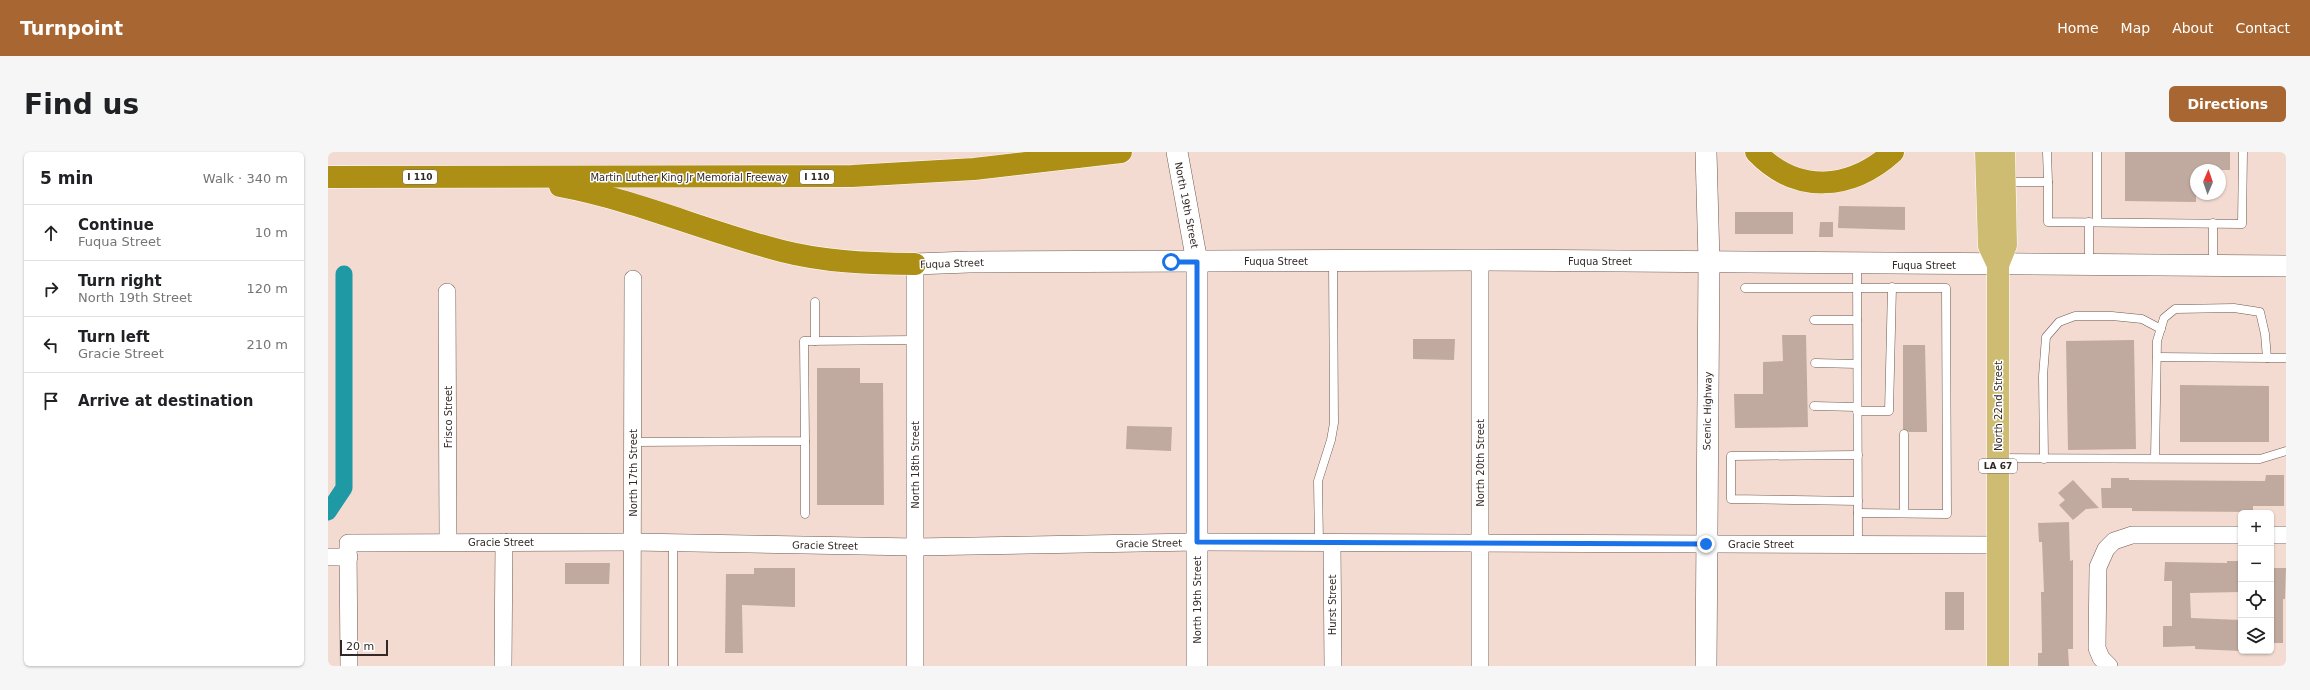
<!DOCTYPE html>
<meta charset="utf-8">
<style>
body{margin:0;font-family:"DejaVu Sans",sans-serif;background:#f6f6f6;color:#202124}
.controls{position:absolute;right:12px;bottom:12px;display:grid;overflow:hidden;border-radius:6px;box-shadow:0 1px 3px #0004}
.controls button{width:36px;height:36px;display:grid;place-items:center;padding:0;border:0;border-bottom:1px solid #e0e0e0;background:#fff;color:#202124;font:20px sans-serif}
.compass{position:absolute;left:1862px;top:12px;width:36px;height:36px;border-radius:50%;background:#fff;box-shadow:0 1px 3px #0004;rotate:2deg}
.scale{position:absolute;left:12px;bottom:10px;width:48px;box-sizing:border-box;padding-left:4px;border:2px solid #322926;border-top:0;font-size:11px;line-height:14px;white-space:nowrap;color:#322926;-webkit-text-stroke:3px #fff;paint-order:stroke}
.stop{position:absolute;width:12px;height:12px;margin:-9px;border:3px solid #1a73e8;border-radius:50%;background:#fff}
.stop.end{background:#1a73e8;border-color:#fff;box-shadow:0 1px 4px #0008}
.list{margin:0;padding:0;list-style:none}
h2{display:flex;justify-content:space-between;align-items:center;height:52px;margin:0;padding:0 16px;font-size:17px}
h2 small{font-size:13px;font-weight:400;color:#757577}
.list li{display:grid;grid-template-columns:26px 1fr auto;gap:12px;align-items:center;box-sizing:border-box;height:56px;padding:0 16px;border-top:1px solid #e0e0e0}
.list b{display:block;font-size:15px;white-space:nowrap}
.list p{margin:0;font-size:13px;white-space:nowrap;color:#757577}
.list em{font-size:13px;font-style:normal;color:#757577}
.icon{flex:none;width:22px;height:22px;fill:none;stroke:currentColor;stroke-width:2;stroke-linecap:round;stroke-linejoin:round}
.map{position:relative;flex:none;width:1958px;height:514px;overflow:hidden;border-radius:6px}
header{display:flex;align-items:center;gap:24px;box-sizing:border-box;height:56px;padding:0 20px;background:#a86732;color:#fff}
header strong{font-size:19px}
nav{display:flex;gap:22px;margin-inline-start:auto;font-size:14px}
.intro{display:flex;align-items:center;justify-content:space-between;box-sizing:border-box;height:96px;padding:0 24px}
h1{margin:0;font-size:28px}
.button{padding:10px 18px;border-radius:6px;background:#a86732;color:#fff;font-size:14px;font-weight:700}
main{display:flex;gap:24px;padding:0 24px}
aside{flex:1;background:#fff;border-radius:6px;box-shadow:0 1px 3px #0004}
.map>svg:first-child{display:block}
</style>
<header>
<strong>Turnpoint</strong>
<nav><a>Home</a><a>Map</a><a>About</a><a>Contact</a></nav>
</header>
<div class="intro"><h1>Find us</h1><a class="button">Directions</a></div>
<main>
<aside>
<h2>5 min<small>Walk · 340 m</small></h2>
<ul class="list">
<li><svg class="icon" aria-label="ahead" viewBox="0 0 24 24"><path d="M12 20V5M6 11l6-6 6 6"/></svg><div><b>Continue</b><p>Fuqua Street</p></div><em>10 m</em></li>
<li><svg class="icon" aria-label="right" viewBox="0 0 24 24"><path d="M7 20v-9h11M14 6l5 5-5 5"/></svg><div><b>Turn right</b><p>North 19th Street</p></div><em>120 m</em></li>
<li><svg class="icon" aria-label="left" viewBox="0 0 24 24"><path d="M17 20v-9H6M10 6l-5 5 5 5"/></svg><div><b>Turn left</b><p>Gracie Street</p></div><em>210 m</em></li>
<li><svg class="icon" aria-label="arrive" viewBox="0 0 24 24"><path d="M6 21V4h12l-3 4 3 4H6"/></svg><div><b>Arrive at destination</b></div></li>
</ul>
</aside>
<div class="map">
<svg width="1958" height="514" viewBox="0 0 1958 514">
<rect width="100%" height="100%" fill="#f3dbd1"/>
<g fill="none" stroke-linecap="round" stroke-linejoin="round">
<!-- canal -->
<path stroke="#1f9aa5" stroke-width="17" d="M 0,360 L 16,336 L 16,122"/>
</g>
<!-- building -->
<g fill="#c0a99f">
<path d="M 1797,0 L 1902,0 L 1902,18 L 1868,18 L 1868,50 L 1797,49 Z"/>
<path d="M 1511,54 L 1577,55 L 1577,78 L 1510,76 Z"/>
<rect x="1407" y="60" width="58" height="22"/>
<path d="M 1492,70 L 1505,70 L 1505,85 L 1491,85 Z"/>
<path d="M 1454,183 L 1478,183 L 1480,275 L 1407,276 L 1406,242 L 1435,242 L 1435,210 L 1455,209 Z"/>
<path d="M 1085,187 L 1127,187 L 1126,208 L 1085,207 Z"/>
<path d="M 1806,188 L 1808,297 L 1740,298 L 1738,189 Z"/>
<path d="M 1575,193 L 1597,193 L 1599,280 L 1581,280 L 1575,277 Z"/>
<path d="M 489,216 L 532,216 L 532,231 L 555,231 L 556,353 L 489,353 Z"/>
<path d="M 1852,233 L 1941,234 L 1941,290 L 1852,290 Z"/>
<path d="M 799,274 L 844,275 L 843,299 L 798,297 Z"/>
<path d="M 1938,323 L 1956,323 L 1956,354 L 1925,354 L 1925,360 L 1804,359 L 1804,356 L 1774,356 L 1773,336 L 1783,336 L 1783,326 L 1801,326 L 1801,328 L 1937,329 Z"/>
<path d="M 1745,328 L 1771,356 L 1758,357 L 1745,368 L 1731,353 L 1737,348 L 1730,341 Z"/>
<path d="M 1741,370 L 1742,409 L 1745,408 L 1745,497 L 1740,497 L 1741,514 L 1710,514 L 1710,501 L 1714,501 L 1713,440 L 1716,440 L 1714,390 L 1711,390 L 1710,371 Z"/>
<path d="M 1899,409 L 1913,409 L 1913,440 L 1862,441 L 1863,466 L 1913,468 L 1913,499 L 1867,497 L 1867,494 L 1835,495 L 1835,474 L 1844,474 L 1844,429 L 1836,429 L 1837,410 L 1899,411 Z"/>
<path d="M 237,411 L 282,411 L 281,432 L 237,432 Z"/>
<path d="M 426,416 L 467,416 L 467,455 L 414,453 L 415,501 L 397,501 L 398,422 L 426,422 Z"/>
<path d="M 1943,416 L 1958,416 L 1957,447 L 1955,447 L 1955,491 L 1943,491 Z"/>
<rect x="1617" y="440" width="19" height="38"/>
</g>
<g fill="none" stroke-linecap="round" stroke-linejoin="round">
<!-- service casing -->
<g stroke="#6e5a51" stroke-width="9">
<g id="service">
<path d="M 1769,0 L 1769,70"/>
<path d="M 1678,30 L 1720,30 L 1719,0"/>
<path d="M 1720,30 L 1720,70 L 1914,72 L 1915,0"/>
<path d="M 1529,112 L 1530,392"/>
<path d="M 1761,113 L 1761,70"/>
<path d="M 1885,113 L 1885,71"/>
<path d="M 1417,136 L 1618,136 L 1619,362 L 1530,361"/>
<path d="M 487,150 L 487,189"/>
<path d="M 1486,168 L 1529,168"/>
<path d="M 1829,205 L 1939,206"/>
<path d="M 1487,211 L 1529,212"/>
<path d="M 1486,254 L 1529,255"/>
<path d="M 1529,259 L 1561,259 L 1564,135"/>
<path d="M 477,289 L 477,362"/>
<path d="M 305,290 L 477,289 L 476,189 L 587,188"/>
<path d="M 1530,303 L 1403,304 L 1403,347 L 1530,349"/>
<path d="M 1670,306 L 1932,307 L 1958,299"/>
<path d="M 1827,306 L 1829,189 L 1836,166 L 1847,157 L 1906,156 L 1932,160 L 1937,182 L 1939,206 L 1958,206"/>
<path d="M 1716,307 L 1715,224 L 1718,185 L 1731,170 L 1747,164 L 1784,164 L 1814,167 L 1833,177"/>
<path d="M 1576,361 L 1576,282"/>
<path d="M 991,391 L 990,329 L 1003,288 L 1006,271 L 1005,109"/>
<path d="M 345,514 L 345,391"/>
</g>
</g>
<!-- minor casing -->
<g stroke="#6e5a51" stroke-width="18">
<g id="minor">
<path d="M 587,112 L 587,514"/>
<path d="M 119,140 L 120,390"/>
<path d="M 1943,383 L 1958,383"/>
<path d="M 1004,391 L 1005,514"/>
<path d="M 0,405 L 21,405"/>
<path d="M 21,514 L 20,391 L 305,390 L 587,395 L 869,390 L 1671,393"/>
<path d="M 175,514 L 176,390"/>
<path d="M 304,514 L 305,127"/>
<path d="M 1152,514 L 1152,108"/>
<path d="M 1781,514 L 1773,506 L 1769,496 L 1770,415 L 1778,397 L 1786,389 L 1804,383 L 1913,383"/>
</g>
</g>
<!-- tertiary casing -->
<g stroke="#6e5a51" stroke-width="22">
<g id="tertiary">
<path d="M 849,0 L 869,110 L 869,514"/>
<path d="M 587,112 L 641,110 L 1152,108 L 1958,114"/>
<path d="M 1378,514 L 1381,109 L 1378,0"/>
</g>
</g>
<!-- primary casing -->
<g stroke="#fff" stroke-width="23">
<g id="primary">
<path d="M 1658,0 L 1661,94 L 1670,113"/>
<path d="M 1670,514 L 1670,113 L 1678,93 L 1676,0"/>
</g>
</g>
<!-- motorway casing -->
<g stroke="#fff" stroke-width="23">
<g id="motorway">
<path d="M 1428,0 C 1469,43 1523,38 1565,0"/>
<path d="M 0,25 L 524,24 L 646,17 L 793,0"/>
<path d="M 232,34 C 308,48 379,80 454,99 C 497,110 542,112 587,112"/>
</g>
</g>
<!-- service -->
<use href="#service" stroke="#fff" stroke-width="8"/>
<!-- minor -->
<use href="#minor" stroke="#fff" stroke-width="17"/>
<!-- tertiary -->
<use href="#tertiary" stroke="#fff" stroke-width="21"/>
<!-- primary -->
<use href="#primary" stroke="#cebc73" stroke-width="22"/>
<!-- motorway -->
<use href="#motorway" stroke="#ae8f15" stroke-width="22"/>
</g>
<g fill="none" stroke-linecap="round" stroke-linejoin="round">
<!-- route -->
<path stroke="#1a73e8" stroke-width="5" d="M 843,110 L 869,110 L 869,390 L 1378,392"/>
</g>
<g text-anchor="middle" stroke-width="3" stroke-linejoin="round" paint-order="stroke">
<!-- shield labels -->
<g fill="#fff" stroke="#706967" stroke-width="1">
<rect x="75" y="18" width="34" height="14" rx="3"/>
<rect x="472" y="18" width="34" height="14" rx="3"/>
<rect x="1651" y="307" width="38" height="14" rx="3"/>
</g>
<g font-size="9" font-weight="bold" fill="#322926">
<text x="92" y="28">I 110</text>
<text x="489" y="28">I 110</text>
<text x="1670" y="317">LA 67</text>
</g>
<!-- street labels -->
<g font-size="10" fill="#322926" stroke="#fff">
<text x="361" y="29">Martin Luther King Jr Memorial Freeway</text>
<text transform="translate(859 53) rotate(79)" y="4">North 19th Street</text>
<text x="948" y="113">Fuqua Street</text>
<text x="1272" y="113">Fuqua Street</text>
<text transform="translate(624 111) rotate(-2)" y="4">Fuqua Street</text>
<text x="1596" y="117">Fuqua Street</text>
<text transform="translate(1670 254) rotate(-90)" y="4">North 22nd Street</text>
<text transform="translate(1379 259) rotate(-89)" y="4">Scenic Highway</text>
<text transform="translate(120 265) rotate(-90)" y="4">Frisco Street</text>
<text transform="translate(1152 311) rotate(-90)" y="4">North 20th Street</text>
<text transform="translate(587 313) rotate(-90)" y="4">North 18th Street</text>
<text transform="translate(305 321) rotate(-90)" y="4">North 17th Street</text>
<text x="173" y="394">Gracie Street</text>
<text transform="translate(821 391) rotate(-1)" y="4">Gracie Street</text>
<text x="1433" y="396">Gracie Street</text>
<text transform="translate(497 393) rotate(1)" y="4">Gracie Street</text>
<text transform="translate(869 448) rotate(-90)" y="4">North 19th Street</text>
<text transform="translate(1004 453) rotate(-90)" y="4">Hurst Street</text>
</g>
</g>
</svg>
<div class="controls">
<button>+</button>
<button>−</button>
<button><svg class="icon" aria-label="locate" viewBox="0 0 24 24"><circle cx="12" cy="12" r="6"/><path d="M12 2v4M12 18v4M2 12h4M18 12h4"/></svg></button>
<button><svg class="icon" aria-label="layers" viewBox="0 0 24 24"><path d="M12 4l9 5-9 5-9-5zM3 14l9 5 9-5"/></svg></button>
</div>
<svg class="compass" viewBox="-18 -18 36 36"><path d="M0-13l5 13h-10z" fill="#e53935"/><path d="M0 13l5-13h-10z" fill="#757577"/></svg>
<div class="scale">20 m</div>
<div class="stop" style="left:843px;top:110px"></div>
<div class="stop end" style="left:1378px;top:392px"></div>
</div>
</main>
